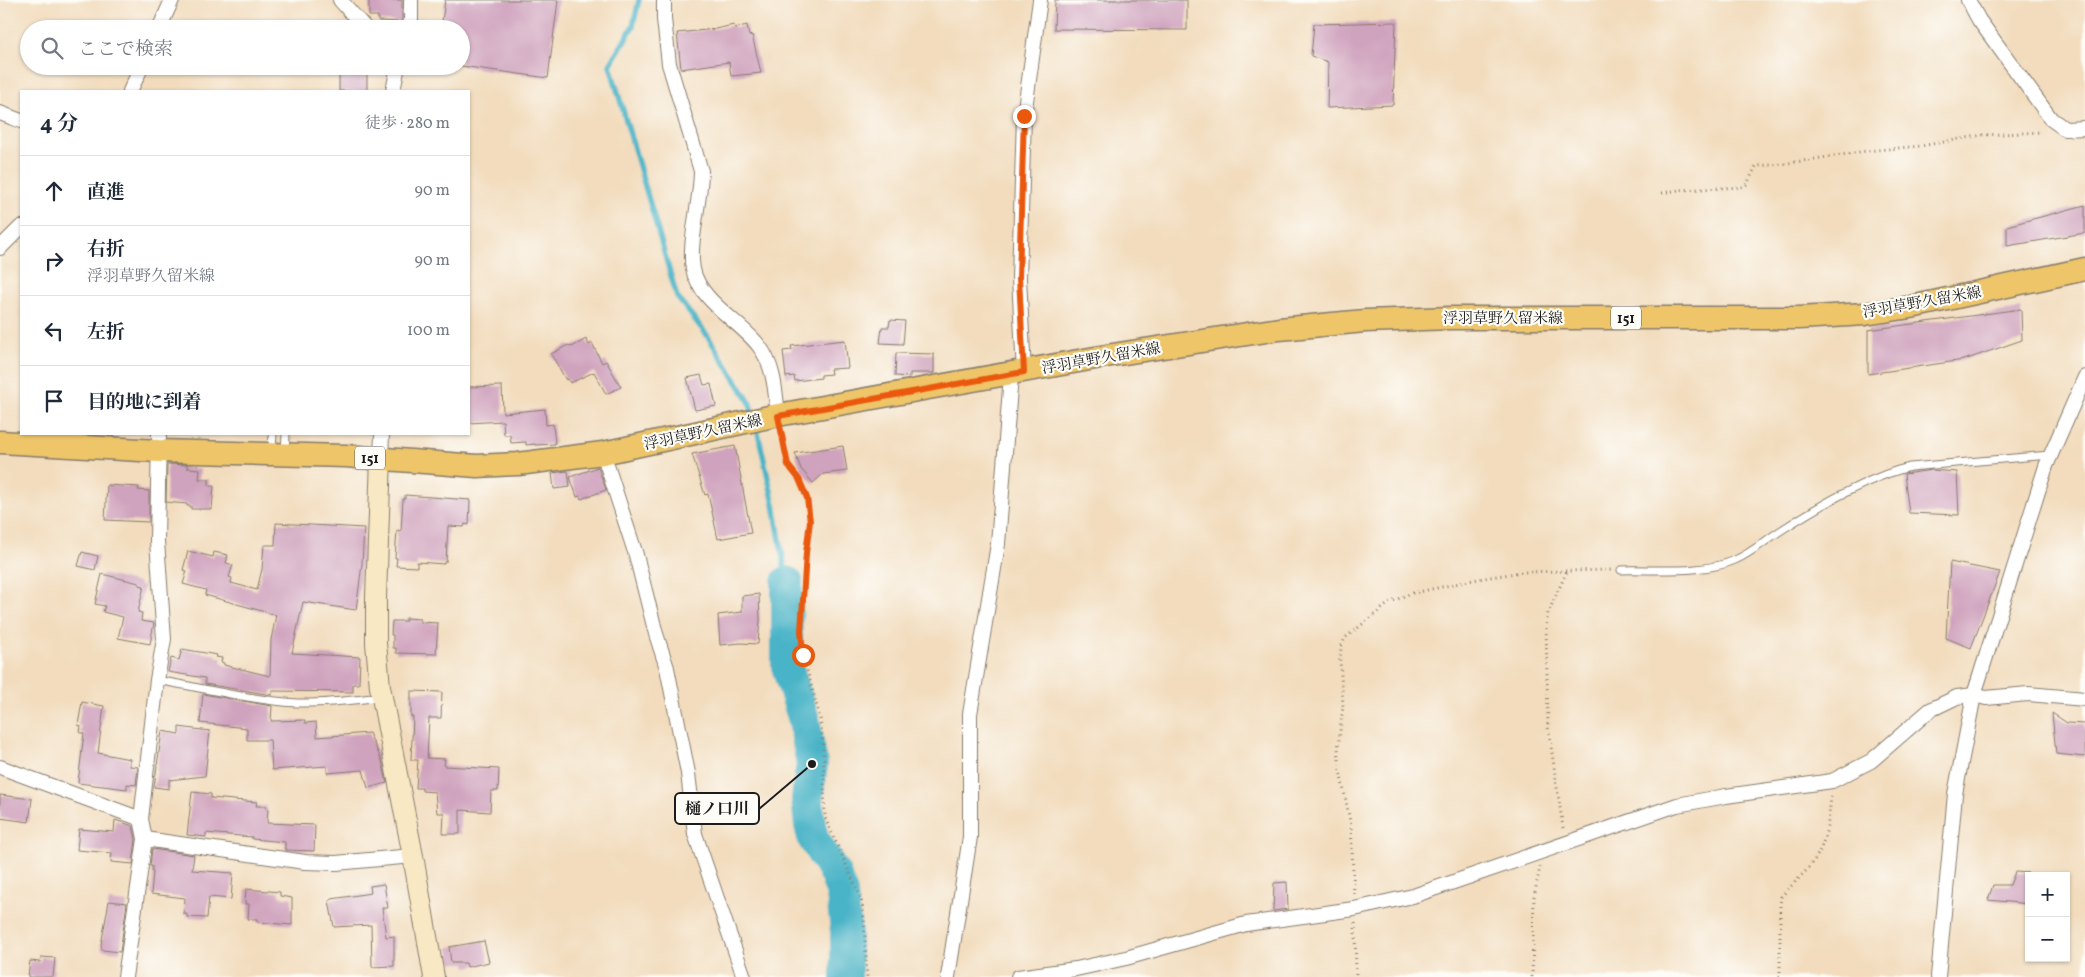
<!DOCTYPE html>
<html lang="ja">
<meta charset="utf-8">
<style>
body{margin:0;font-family:Vollkorn,"Noto Serif JP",serif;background:#f6f6f7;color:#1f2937}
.controls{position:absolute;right:15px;bottom:15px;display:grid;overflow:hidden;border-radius:0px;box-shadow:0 1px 4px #0004}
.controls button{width:45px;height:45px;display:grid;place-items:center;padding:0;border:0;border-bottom:1px solid #e0e1e3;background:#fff;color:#1f2937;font:25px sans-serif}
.stop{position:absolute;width:15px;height:15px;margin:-11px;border:4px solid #ea580c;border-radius:50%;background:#fff}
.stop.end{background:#ea580c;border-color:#fff;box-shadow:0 1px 5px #0008}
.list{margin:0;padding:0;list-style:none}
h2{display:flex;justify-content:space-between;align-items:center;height:65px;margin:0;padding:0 20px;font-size:21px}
h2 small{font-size:16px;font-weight:400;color:#747a83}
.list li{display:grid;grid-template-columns:32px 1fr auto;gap:15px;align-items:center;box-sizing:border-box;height:70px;padding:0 20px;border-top:1px solid #e0e1e3}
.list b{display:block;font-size:19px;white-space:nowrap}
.list p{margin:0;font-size:16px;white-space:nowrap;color:#747a83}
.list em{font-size:16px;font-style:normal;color:#747a83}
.icon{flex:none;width:28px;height:28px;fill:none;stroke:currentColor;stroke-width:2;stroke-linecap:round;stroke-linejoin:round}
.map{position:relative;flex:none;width:2085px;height:977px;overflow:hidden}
.search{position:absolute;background:#fff;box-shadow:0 1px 4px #0004;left:20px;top:20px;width:450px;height:55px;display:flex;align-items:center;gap:12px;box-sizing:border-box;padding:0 18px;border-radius:28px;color:#747a83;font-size:19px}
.panel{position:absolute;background:#fff;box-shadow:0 1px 4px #0004;left:20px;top:90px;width:450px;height:345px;border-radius:0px}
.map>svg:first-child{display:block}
</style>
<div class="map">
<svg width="2085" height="977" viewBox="0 0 2085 977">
<rect width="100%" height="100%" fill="#fdfcf7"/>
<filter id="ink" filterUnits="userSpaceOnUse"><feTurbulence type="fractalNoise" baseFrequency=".02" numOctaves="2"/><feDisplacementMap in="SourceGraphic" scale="10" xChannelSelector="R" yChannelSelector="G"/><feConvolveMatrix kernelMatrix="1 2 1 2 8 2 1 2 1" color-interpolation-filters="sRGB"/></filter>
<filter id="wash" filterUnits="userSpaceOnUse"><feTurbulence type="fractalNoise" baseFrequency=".0096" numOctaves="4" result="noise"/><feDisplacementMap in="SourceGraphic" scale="20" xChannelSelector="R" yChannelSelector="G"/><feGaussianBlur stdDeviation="1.12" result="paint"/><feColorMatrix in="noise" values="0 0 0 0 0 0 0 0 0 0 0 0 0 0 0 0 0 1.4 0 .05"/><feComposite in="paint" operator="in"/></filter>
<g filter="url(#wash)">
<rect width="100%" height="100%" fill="#f2dcbd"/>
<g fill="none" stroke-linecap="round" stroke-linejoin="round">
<!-- stream -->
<g stroke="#49b4c7" stroke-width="5.5">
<path d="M 639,0 L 633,26 L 610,65 L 677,297 L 707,335 L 749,401 L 753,415"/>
<path d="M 756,424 L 774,504 L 787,582"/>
</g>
<!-- river -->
<path stroke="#49b4c7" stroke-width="32" d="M 787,582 L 787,666 L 804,720 L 812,764 L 807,799 L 810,825 L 813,838 L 835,874 L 842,894 L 846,931 L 846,977"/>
</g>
<g id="blocks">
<!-- building -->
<g fill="#cfa2bd">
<path d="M 369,0 L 402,0 L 402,22 L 378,21 L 378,16 L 369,16 Z"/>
<path d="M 445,0 L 558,0 L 548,78 L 461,66 L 461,29 L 441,29 Z"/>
<path d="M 1055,0 L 1187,0 L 1187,30 L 1054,29 Z"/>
<path d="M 1396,22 L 1393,105 L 1327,108 L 1328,62 L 1311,56 L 1314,24 Z"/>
<path d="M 734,25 L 735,28 L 747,25 L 749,36 L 752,35 L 761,73 L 731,76 L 729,62 L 681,69 L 677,33 L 715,29 Z"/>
<rect x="339" y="72" width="28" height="19"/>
<path d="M 2085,205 L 2085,233 L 2007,246 L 2007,226 Z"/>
<path d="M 2021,309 L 2022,340 L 1964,360 L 1868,374 L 1868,330 Z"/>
<path d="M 890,320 L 905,321 L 903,344 L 880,343 L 882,327 L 889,327 Z"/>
<path d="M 586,339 L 589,345 L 592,343 L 602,363 L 606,361 L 621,387 L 606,394 L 594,372 L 570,383 L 568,379 L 566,380 L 551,354 L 568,345 L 572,347 Z"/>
<path d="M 845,340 L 848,368 L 830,369 L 831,374 L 821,375 L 821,378 L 795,381 L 794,376 L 786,377 L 783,351 L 792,350 L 791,346 Z"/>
<path d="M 896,353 L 934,354 L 934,373 L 910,373 L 910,377 L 895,376 Z"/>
<path d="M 701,375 L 704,385 L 711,384 L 716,406 L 695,410 L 687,378 Z"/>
<path d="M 502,386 L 503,413 L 545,409 L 546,425 L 553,424 L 555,444 L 535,445 L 535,444 L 526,445 L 526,442 L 511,443 L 510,435 L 504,435 L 503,421 L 469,423 L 469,387 Z"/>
<path d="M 735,446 L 751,533 L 718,539 L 708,494 L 705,495 L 692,454 Z"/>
<path d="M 843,446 L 847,471 L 823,474 L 813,483 L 801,469 L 795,453 Z"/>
<path d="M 167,464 L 188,465 L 187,468 L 200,469 L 199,479 L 209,479 L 209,486 L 214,486 L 212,509 L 191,509 L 191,506 L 187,506 L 187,504 L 166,502 Z"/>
<path d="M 598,467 L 606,490 L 581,499 L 580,496 L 577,497 L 570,477 Z"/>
<path d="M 1932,470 L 1957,472 L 1959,515 L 1909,513 L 1904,474 Z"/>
<path d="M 568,471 L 570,487 L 554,489 L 552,473 Z"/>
<path d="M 107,485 L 139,487 L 138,490 L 149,491 L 149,522 L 105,520 Z"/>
<path d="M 405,495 L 470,500 L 469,525 L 465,524 L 464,527 L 448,526 L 446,562 L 444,562 L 444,564 L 417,562 L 417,567 L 396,566 L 397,558 L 395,558 L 397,530 L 401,531 L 403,499 L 405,499 Z"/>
<path d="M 276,523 L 364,528 L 362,564 L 356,610 L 303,602 L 292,653 L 360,657 L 359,684 L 353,684 L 353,692 L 272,691 L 272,695 L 205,684 L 205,678 L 168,672 L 171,658 L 179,660 L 182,649 L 217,655 L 216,657 L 222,658 L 221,662 L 224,663 L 224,665 L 270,676 L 271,640 L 276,615 L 205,595 L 206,590 L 183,584 L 187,571 L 183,570 L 188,551 L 213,557 L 214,552 L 228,555 L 226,563 L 233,565 L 229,577 L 232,578 L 231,583 L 257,590 L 262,569 L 264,545 L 275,545 Z"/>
<path d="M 82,552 L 98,556 L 95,570 L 78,566 Z"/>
<path d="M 1950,562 L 2000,572 L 1971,648 L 1946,638 Z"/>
<path d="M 102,574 L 139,583 L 139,585 L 144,586 L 138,612 L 142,613 L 141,621 L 154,623 L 150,644 L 118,638 L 123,617 L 103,612 L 105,606 L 95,604 Z"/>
<path d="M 759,594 L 760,620 L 758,644 L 741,643 L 720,645 L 718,615 L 742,612 L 742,596 Z"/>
<path d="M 406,618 L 420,619 L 420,622 L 438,623 L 436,654 L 396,653 L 396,648 L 393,648 L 393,635 L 391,635 L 392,621 L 406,621 Z"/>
<path d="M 411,691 L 442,692 L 441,718 L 429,718 L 427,758 L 445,759 L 444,766 L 499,769 L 498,791 L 491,791 L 490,812 L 460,810 L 460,834 L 443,834 L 444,813 L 437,813 L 435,792 L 422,791 L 422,788 L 416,788 L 418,760 L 411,760 L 413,717 L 411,717 Z"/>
<path d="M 203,694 L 272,706 L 271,721 L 305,720 L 305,723 L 316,722 L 317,737 L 369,733 L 382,761 L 387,783 L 368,788 L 363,770 L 327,773 L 327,766 L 272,770 L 270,740 L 247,740 L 247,728 L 200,723 Z"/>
<path d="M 82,702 L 104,706 L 98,753 L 130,759 L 130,766 L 138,767 L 136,785 L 127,784 L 127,789 L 78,783 L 84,733 L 80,733 L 81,726 L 78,725 Z"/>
<path d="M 2052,713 L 2067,723 L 2085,724 L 2085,757 L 2056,754 Z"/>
<path d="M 179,727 L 210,731 L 205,776 L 169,780 L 169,789 L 154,787 L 162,731 L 179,734 Z"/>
<path d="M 192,792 L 211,794 L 211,798 L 257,802 L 256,806 L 267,806 L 266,809 L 268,809 L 267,823 L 315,825 L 314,851 L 285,850 L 285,842 L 252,839 L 252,837 L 206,833 L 206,837 L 187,835 Z"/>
<path d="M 0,795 L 32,799 L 29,822 L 0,818 Z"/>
<path d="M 115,820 L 133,826 L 136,839 L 133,864 L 111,862 L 112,853 L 77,850 L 79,829 L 114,832 Z"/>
<path d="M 152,849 L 194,855 L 192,870 L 233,873 L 231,899 L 209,897 L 207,918 L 187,917 L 187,914 L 184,914 L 185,898 L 151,894 L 153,872 L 152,872 L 152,866 L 150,866 Z"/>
<path d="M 2015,872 L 2029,873 L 2029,904 L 1988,900 L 1993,885 L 2010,885 Z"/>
<path d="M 1287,882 L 1288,909 L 1273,911 L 1274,883 Z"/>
<path d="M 384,884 L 388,908 L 382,908 L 386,937 L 394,936 L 394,966 L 372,967 L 371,925 L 334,927 L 329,901 L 332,899 L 371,893 L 370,886 Z"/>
<path d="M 246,889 L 280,892 L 280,896 L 292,898 L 292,925 L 257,922 L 257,919 L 248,919 L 249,904 L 245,904 Z"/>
<path d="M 109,901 L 127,903 L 120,952 L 102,950 L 101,945 Z"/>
<path d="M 484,941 L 489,962 L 467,967 L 466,963 L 451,963 L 449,947 Z"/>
<path d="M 41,957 L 55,958 L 53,977 L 28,977 L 30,961 L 40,962 Z"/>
</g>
</g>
</g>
<g filter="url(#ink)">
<use href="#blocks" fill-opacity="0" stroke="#877c6c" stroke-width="1"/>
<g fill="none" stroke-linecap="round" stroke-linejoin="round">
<!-- lane casing -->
<g stroke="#877c6c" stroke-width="9">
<g id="lane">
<path d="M 272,450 L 273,434"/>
<path d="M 285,451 L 286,434"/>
<path d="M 1621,570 C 1655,569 1704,574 1735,560 C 1751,553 1766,540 1780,531 C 1817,507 1867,477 1910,467 L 2050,455"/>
<path d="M 157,680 C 203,688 250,700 297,703 C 325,704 354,700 381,697"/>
</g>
</g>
<!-- street casing -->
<g stroke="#877c6c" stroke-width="16">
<g id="street">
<path d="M 340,0 L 366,29"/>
<path d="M 664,0 L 664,19 L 669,64 L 701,171 C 701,200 688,244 693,269 C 699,301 741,322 759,346 C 775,367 775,391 778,415"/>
<path d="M 1968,0 L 1979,20 L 2051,119 L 2065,129 L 2085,128"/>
<path d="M 159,29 L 172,0"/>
<path d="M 411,29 L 411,0"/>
<path d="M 130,91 L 142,66"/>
<path d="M 393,91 L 398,66"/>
<path d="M 0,113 L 21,121"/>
<path d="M 0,248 L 21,227"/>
<path d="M 1024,372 L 1019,278 L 1024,116 L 1040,0"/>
<path d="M 603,453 L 636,555 L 656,634 L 667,668 L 688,773 L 695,834 L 744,977"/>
<path d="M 381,458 L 382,434"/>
<path d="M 0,767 L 141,819"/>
<path d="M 145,839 L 305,862 L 336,863 L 413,856"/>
<path d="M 125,977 L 145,839 L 141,819 L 157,680 L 164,639 L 157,541 L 159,434"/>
<path d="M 948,977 L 970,837 L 970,714 L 998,544 L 1011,375"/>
<path d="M 1018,977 L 1076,969 L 1126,958 L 1246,924 L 1354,909 L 1413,896 L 1677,805 L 1726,796 L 1832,781 L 1871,761 L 1930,710 L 1957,697 L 1974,695 L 1986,698 L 2028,694 L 2085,699"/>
<path d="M 1938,977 L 1955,794 L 1974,695 L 2046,466 L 2085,377"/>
</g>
</g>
<!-- secondary casing -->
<g stroke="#877c6c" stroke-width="22">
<path id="secondary" d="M 381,458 L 376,597 L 376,643 L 380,687 L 413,856 L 434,977"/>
</g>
<!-- primary casing -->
<g stroke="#877c6c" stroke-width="25">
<path id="primary" d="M 0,442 L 158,451 L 346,456 L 477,466 L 518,464 L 603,453 L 778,415 L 1112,355 L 1279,329 L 1365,321 L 1451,318 L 1799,318 L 1865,314 L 1911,307 L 2085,269"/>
</g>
<!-- path -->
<g stroke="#877c6c" stroke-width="3" stroke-dasharray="1 4" stroke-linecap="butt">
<path d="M 1662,193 L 1679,190 L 1743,187 L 1747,184 L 1756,166 L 1783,164 L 1866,151 L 1921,146 L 1983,135 L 2042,132"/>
<path d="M 781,433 L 788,465 L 799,479 L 807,498 L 810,521 L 806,553 L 801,631 L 803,655 L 820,718 L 823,743 L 825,818 L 861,898 L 864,919 L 867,977"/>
<path d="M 1563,828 L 1548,726 L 1546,626 L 1548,613 L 1567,571 L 1611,570"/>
<path d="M 1354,894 L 1351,826 L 1340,771 L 1338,748 L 1343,706 L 1340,660 L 1341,647 L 1345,638 L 1389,603 L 1409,594 L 1478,579 L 1522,572 L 1567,571"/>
<path d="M 1355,923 L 1356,977"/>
<path d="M 1532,977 L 1534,897 L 1540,867"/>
<path d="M 1780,977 L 1780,905 L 1781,897 C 1792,884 1806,873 1815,859 C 1827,841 1829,817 1831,796"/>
</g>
<!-- lane -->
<use href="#lane" stroke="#fff" stroke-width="7"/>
<!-- street -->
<use href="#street" stroke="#fff" stroke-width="14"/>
<!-- secondary -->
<use href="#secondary" stroke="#f8e8c3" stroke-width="20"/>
<!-- primary -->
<use href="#primary" stroke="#eec569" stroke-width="22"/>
</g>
</g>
<g fill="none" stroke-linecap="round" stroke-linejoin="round" filter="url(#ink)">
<!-- route -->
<path stroke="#ea580c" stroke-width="6" d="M 803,655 L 801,631 L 806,553 L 810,521 L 807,498 L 799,479 L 788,465 L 778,416 L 1024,372 L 1019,278 L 1024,116"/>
</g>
<g text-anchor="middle" stroke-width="4.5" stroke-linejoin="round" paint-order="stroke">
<!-- shield labels -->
<g fill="#fdfcf7" stroke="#605f5e" stroke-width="1">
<rect x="1611" y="306.5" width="30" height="23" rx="4"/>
<rect x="355" y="446.5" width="30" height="23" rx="4"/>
</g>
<g font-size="14" font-weight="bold" fill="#1c1c1c">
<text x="1626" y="323">151</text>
<text x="370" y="463">151</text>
</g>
<!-- street labels -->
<g font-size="15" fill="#1c1c1c" stroke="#fdfcf7">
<text transform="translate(1922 302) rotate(-10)" y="5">浮羽草野久留米線</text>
<text x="1503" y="323">浮羽草野久留米線</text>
<text transform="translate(1101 358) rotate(-10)" y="5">浮羽草野久留米線</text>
<text transform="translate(703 432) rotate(-12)" y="5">浮羽草野久留米線</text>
</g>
</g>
<!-- callouts -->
<path fill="none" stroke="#1c1c1c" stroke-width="2" d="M812 764L759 809"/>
<circle fill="#1c1c1c" stroke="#fdfcf7" stroke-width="2" cx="812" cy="764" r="5"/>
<rect fill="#fdfcf7" stroke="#1c1c1c" stroke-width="2" x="675" y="793" width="84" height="31" rx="5"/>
<g font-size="16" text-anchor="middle" font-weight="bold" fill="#1c1c1c">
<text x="717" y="814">樋ノ口川</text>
</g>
</svg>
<div class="controls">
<button>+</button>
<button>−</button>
</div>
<div class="stop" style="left:803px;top:655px"></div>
<div class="stop end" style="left:1024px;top:116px"></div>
<div class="search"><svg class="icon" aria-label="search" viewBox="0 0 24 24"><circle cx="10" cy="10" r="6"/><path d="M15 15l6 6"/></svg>ここで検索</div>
<section class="panel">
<h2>4 分<small>徒歩 · 280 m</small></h2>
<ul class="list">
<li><svg class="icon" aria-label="ahead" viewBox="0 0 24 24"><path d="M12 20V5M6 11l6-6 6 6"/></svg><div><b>直進</b></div><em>90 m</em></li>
<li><svg class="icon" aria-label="right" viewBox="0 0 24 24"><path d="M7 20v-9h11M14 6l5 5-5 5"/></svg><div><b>右折</b><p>浮羽草野久留米線</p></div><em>90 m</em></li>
<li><svg class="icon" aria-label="left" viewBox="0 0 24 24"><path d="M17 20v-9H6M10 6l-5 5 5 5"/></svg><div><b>左折</b></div><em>100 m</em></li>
<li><svg class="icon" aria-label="arrive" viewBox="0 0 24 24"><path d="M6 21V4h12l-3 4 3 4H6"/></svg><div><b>目的地に到着</b></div></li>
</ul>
</section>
</div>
